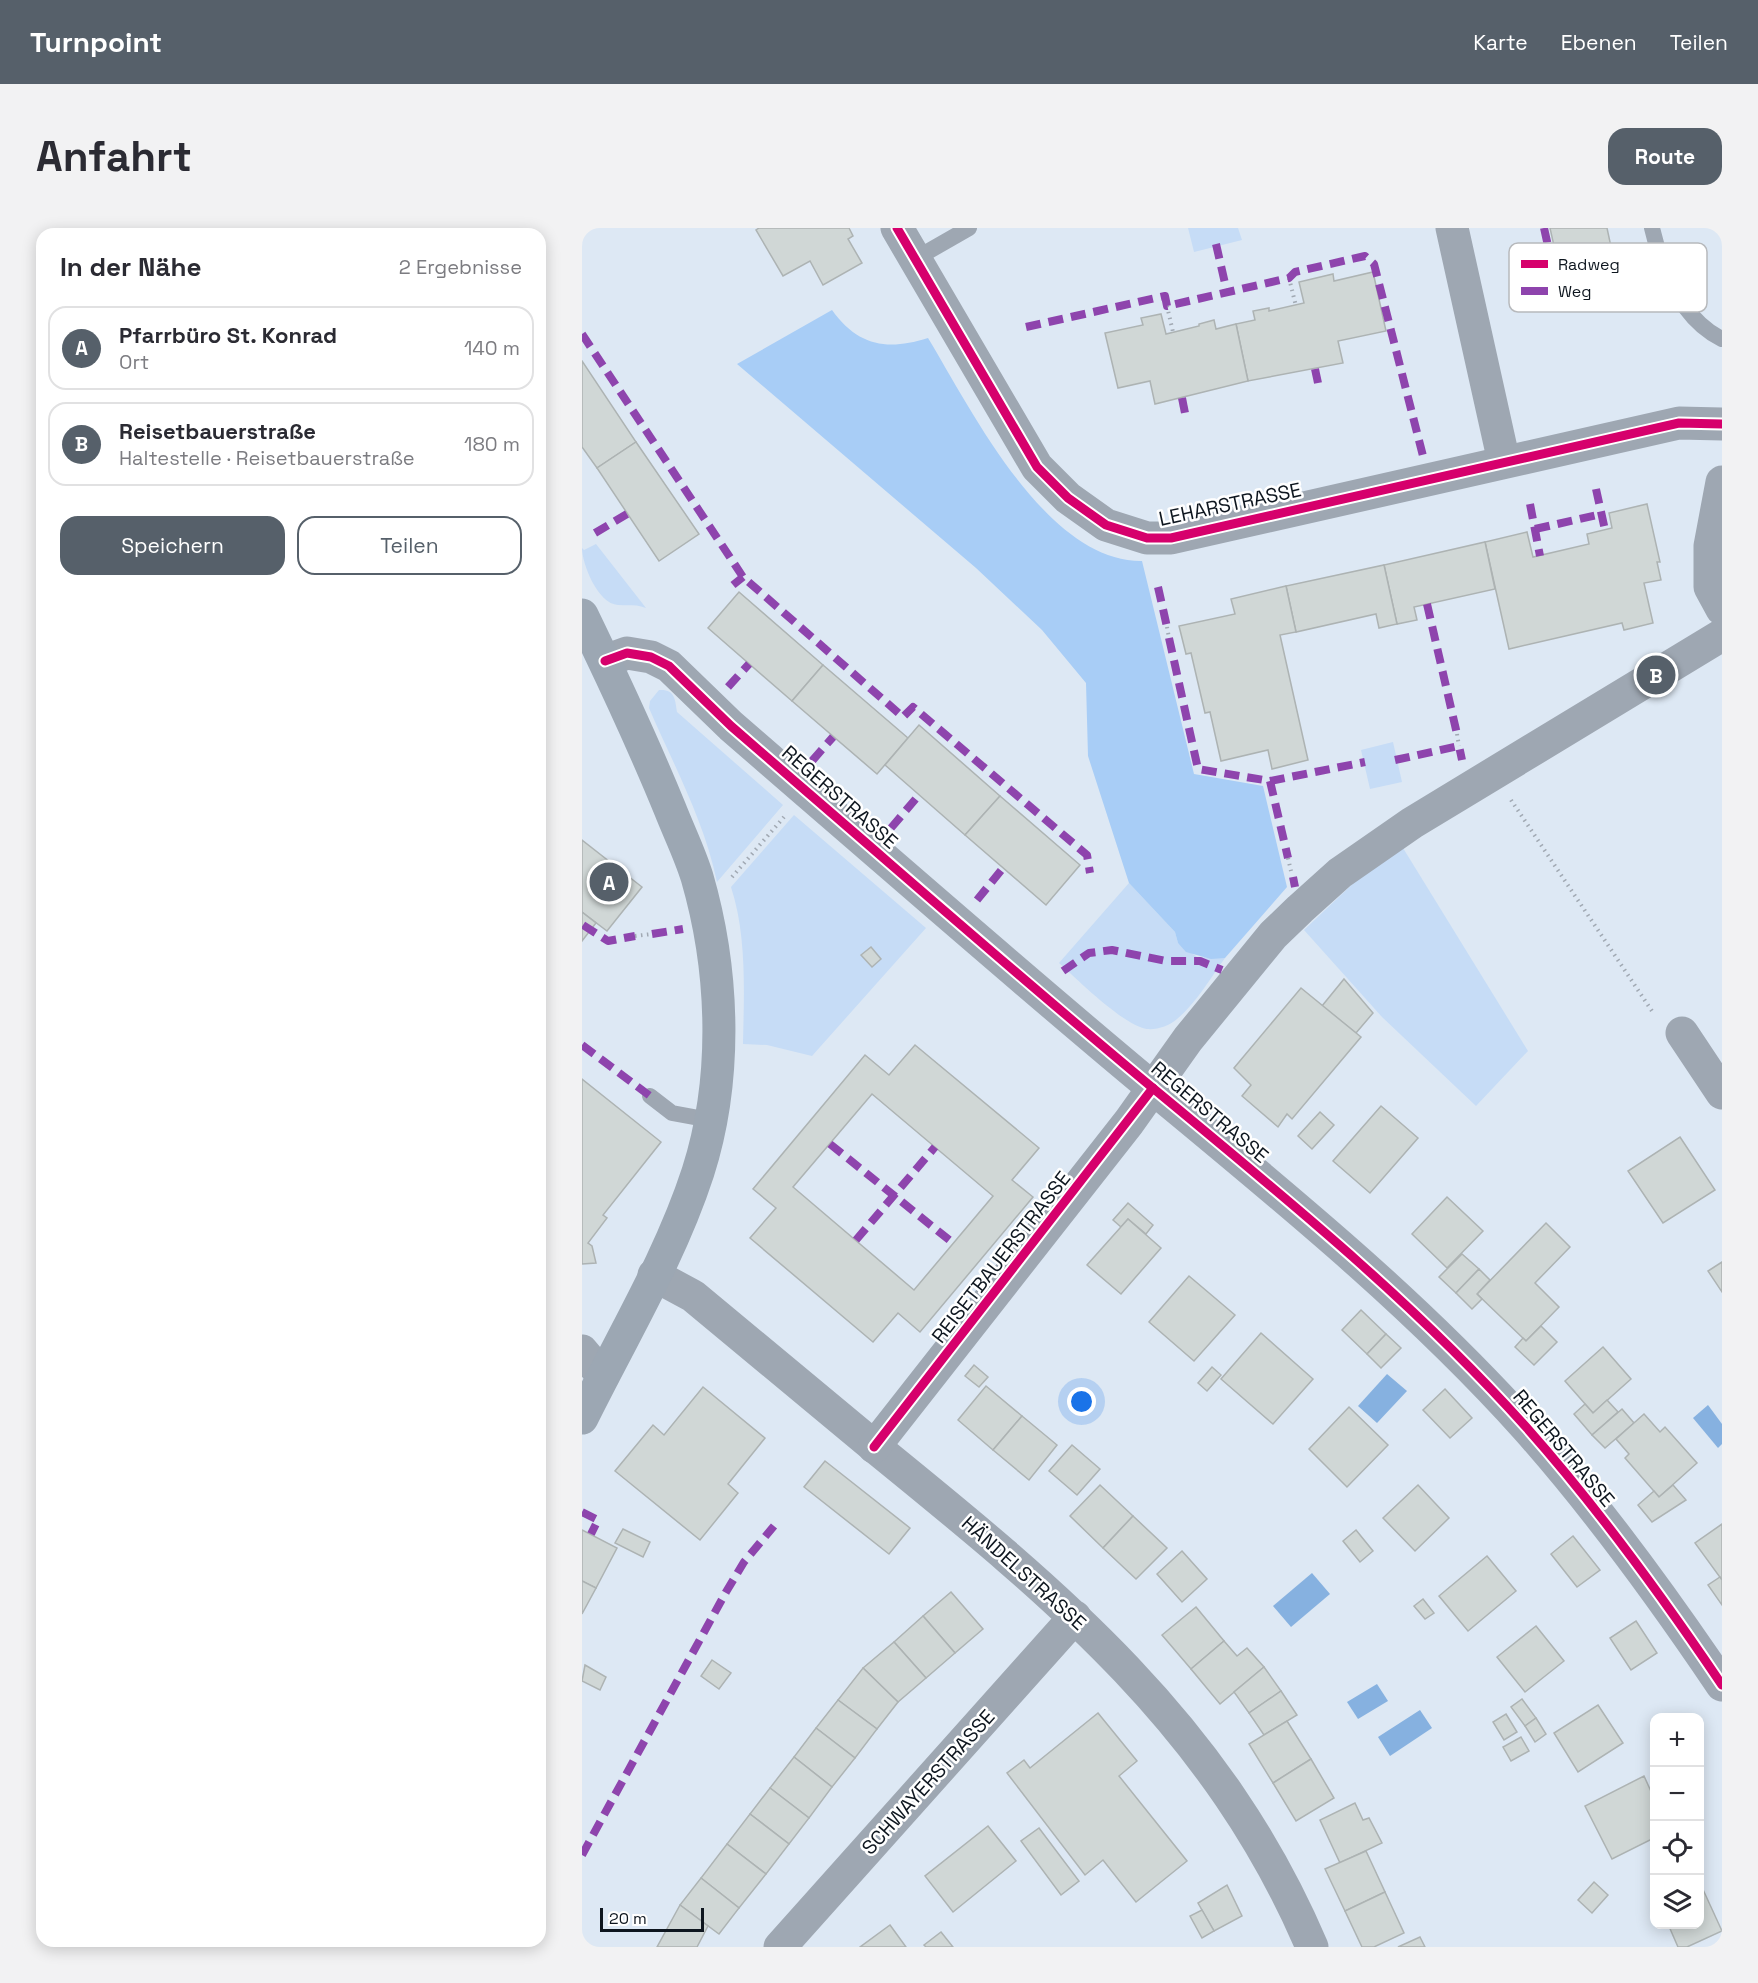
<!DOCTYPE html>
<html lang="de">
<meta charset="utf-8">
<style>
body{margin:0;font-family:"Space Grotesk",sans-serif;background:#f2f2f3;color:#2b2b33}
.controls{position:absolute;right:18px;bottom:18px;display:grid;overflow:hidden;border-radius:12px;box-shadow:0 3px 15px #0003}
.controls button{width:54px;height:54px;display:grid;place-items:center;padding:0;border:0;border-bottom:2px solid #e1e1e2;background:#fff;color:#2b2b33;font:30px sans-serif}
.scale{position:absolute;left:18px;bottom:15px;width:104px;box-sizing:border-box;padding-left:6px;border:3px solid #0e161f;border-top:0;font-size:16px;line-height:21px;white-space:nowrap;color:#0e161f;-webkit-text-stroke:4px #fff;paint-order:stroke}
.you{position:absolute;left:500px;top:1174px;width:21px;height:21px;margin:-15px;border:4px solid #fff;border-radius:50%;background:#1a73e8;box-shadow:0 0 0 9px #1a73e833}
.badge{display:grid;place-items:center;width:39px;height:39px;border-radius:50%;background:#56606a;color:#fff;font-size:20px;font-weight:700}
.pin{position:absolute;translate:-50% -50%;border:3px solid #fff;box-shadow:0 2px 6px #0006}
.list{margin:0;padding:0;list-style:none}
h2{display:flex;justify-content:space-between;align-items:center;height:78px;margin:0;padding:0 24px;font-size:26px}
h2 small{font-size:20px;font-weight:400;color:#7c7c81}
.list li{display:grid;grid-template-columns:39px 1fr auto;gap:18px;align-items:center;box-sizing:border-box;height:84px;margin:0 12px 12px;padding:0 12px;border:2px solid #e1e1e2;border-radius:18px}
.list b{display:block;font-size:22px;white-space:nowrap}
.list p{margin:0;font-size:20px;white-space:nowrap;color:#7c7c81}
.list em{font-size:20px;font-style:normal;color:#7c7c81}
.actions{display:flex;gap:12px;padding:18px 24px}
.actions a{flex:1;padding:14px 0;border:2px solid #56606a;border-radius:18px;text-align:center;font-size:21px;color:#56606a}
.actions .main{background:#56606a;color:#fff}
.icon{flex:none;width:33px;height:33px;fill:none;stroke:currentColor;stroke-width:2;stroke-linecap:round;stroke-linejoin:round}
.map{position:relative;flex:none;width:1140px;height:1719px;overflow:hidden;border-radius:18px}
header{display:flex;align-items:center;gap:36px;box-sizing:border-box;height:84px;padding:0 30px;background:#56606a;color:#fff}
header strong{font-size:28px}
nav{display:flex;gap:33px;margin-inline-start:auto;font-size:21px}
.intro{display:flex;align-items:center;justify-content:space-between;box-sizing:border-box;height:144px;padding:0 36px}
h1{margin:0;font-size:42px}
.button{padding:15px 27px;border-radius:18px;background:#56606a;color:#fff;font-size:21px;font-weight:700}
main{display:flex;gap:36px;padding:0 36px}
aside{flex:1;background:#fff;border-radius:18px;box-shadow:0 3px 15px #0003}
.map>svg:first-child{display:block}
</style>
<header>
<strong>Turnpoint</strong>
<nav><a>Karte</a><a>Ebenen</a><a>Teilen</a></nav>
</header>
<div class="intro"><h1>Anfahrt</h1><a class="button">Route</a></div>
<main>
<aside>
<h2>In der Nähe<small>2 Ergebnisse</small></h2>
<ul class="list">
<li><span class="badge">A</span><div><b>Pfarrbüro St. Konrad</b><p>Ort</p></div><em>140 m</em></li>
<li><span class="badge">B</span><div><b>Reisetbauerstraße</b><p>Haltestelle · Reisetbauerstraße</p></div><em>180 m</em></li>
</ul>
<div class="actions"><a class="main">Speichern</a><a>Teilen</a></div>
</aside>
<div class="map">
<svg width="1140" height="1719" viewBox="0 0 1140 1719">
<rect width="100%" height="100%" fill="#dde8f4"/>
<!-- green -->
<g fill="#c6dcf6">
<path d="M 606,0 L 656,0 L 660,12 L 612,24 Z"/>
<path d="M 14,316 L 64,380 C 54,376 46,378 36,377 C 16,376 0,336 0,320 L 2,322 Z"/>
<path d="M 77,462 C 93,461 93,471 95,484 L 201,577 L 135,654 C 122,592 92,538 67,480 L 68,473 Z"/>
<path d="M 811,514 L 820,554 L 788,561 L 779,522 Z"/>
<path d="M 212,587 L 344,700 L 230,828 L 185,817 L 161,816 C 162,765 165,708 149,659 Z"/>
<path d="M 821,620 L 946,823 L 894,878 L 800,789 L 722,702 L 779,648 Z"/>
<path d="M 547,655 L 593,704 L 596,715 L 615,729 L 643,730 C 628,751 614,775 595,791 C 587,798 575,802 565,801 C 542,798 495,751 477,735 Z"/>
</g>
<!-- forest -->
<path fill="#a8cdf6" d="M 250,82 C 276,118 305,123 346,110 C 389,181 464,334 560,333 L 612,546 L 681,558 L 705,659 L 643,730 L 629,731 L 604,724 L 596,715 L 593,704 L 547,655 L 506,528 L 504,455 L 460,402 L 394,340 L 155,136 Z"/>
<!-- water -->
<g fill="#86b1e0">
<path d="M 805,1146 L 825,1163 L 795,1195 L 776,1178 Z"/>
<path d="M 1126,1177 L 1140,1196 L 1140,1216 L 1136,1220 L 1111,1190 Z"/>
<path d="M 730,1345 L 748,1366 L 709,1399 L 691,1378 Z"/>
<path d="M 795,1456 L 806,1473 L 776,1491 L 765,1474 Z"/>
<path d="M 838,1482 L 850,1500 L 808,1528 L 796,1509 Z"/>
</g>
<!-- building -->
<g fill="#d0d7d6" stroke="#adb3b3" stroke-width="1.5" fill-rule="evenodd">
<path d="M 177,0 L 267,0 L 271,8 L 266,11 L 280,35 L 241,57 L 228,33 L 201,48 L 174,2 Z"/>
<path d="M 968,0 L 1025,0 L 1037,56 L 983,67 Z"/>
<path d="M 791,44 L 804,103 L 756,113 L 761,135 L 666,153 L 654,96 L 673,92 L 671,83 L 687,80 L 687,83 L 722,75 L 717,54 L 751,46 L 752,53 Z"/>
<path d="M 579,86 L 584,106 L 617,98 L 617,96 L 632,92 L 634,101 L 654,96 L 666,153 L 573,176 L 568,153 L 536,160 L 523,105 L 561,97 L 559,90 Z"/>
<path d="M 0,133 L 54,214 L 15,240 L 0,219 Z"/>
<path d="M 54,214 L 117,306 L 77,333 L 15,240 Z"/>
<path d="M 1065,276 L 1078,334 L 1075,334 L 1079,352 L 1062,355 L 1071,395 L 1042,402 L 1040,395 L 927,421 L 903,314 L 945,304 L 951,329 L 1007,316 L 1005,306 L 1030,300 L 1027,285 Z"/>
<path d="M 903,314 L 913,361 L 832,379 L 835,392 L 815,396 L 802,337 Z"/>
<path d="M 802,337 L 815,396 L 797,400 L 794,386 L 714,404 L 704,358 Z"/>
<path d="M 704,358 L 714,404 L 698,407 L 726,532 L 690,541 L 686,522 L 639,533 L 628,484 L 623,485 L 609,425 L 604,426 L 597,398 L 653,386 L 649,371 Z"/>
<path d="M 157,364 L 241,437 L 210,473 L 126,400 Z"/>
<path d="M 241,437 L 326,510 L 295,546 L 210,473 Z"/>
<path d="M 337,497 L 418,568 L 383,607 L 303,537 Z"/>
<path d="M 418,568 L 498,637 L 464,677 L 383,607 Z"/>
<path d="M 0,612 L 60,659 L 25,703 L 0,684 Z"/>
<path d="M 0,684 L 14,695 L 0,713 Z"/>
<path d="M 289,719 L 299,731 L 290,739 L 279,727 Z"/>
<path d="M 762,751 L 791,785 L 774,805 L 740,778 Z"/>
<path d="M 719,760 L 779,809 L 710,891 L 705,886 L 696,899 L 660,868 L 669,857 L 652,840 Z"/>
<path d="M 333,817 L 457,920 L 430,952 L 451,969 L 338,1104 L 316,1085 L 291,1114 L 168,1010 L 194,980 L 171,961 L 283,827 L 307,847 ZM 290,866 L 411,968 L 332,1062 L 211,959 Z"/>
<path d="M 0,851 L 79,914 L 21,987 L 25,990 L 6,1015 L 10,1018 L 14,1035 L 0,1036 Z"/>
<path d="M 799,878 L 836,910 L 788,965 L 751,933 Z"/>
<path d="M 738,884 L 752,897 L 730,921 L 716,908 Z"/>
<path d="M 1098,909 L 1133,962 L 1081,995 L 1046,943 Z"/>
<path d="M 865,969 L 901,1003 L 865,1040 L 830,1006 Z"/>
<path d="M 546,975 L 571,997 L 564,1006 L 546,991 L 539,999 L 531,992 Z"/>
<path d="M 546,991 L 579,1020 L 539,1066 L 505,1037 Z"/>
<path d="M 964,995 L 988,1019 L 953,1055 L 977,1079 L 944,1113 L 895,1066 Z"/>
<path d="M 880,1026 L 897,1041 L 874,1065 L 857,1049 Z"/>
<path d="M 1140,1034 L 1140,1064 L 1126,1043 Z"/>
<path d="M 897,1041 L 908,1052 L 895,1066 L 900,1071 L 890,1081 L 874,1065 Z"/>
<path d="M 607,1048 L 653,1087 L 612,1133 L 567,1094 Z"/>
<path d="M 779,1082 L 804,1106 L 785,1126 L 760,1102 Z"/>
<path d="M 959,1098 L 975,1114 L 952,1137 L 933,1119 L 941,1110 L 944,1113 Z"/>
<path d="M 679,1105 L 731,1151 L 691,1196 L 639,1151 Z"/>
<path d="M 804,1106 L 819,1120 L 799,1140 L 785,1126 Z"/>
<path d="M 1021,1119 L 1049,1151 L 1011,1185 L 983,1153 Z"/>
<path d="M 392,1137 L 406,1149 L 397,1159 L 383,1148 Z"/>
<path d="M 630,1139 L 639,1147 L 625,1163 L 616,1155 Z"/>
<path d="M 404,1158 L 440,1188 L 411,1222 L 376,1192 Z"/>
<path d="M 121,1159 L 183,1210 L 146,1256 L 156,1265 L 118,1312 L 33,1243 L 71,1197 L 82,1207 Z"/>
<path d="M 863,1161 L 890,1190 L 868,1210 L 841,1182 Z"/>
<path d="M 1025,1172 L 1036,1184 L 1010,1207 L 992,1186 L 1003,1176 L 1011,1185 Z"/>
<path d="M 767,1179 L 806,1217 L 765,1259 L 727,1221 Z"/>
<path d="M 1040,1181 L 1052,1195 L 1023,1220 L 1010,1207 Z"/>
<path d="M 1062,1186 L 1078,1204 L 1083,1199 L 1115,1235 L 1077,1269 L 1043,1230 L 1047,1226 L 1034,1211 Z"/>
<path d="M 440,1188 L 475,1217 L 447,1252 L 411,1222 Z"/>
<path d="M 490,1217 L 518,1241 L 495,1267 L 467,1243 Z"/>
<path d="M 243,1233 L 328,1300 L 307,1326 L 222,1259 Z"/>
<path d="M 518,1257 L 551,1288 L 521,1320 L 488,1288 Z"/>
<path d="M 836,1257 L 867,1290 L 833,1323 L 801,1290 Z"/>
<path d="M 1091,1257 L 1104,1272 L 1070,1294 L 1056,1277 L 1072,1263 L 1077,1269 Z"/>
<path d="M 551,1288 L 585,1320 L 554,1351 L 521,1320 Z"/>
<path d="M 1140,1296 L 1140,1352 L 1113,1315 Z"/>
<path d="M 41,1301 L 68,1314 L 61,1329 L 33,1315 Z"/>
<path d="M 0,1302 L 35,1320 L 14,1360 L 0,1353 Z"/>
<path d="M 774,1302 L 791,1323 L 778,1334 L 761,1313 Z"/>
<path d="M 991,1308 L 1018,1342 L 995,1359 L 969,1326 Z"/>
<path d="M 600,1323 L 625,1351 L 600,1374 L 575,1346 Z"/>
<path d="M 905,1328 L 934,1363 L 886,1403 L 857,1368 Z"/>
<path d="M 1138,1349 L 1140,1352 L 1140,1377 L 1126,1357 Z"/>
<path d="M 0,1353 L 14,1360 L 0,1386 Z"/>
<path d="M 369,1364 L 401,1401 L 373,1425 L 341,1388 Z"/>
<path d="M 841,1371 L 852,1385 L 843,1391 L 832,1378 Z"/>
<path d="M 614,1379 L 642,1413 L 609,1441 L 580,1407 Z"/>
<path d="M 341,1388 L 373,1425 L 344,1450 L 312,1414 Z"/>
<path d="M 1054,1393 L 1075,1425 L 1049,1442 L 1028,1410 Z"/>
<path d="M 954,1398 L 982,1433 L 943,1464 L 915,1429 Z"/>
<path d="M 642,1413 L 655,1428 L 665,1420 L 682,1439 L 638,1476 L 609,1441 Z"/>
<path d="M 312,1414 L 344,1450 L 316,1474 L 281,1440 Z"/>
<path d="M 130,1432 L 149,1445 L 137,1461 L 119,1448 Z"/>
<path d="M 3,1437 L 24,1449 L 18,1462 L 0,1453 Z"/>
<path d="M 682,1439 L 699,1463 L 667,1485 L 652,1464 Z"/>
<path d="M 281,1440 L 316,1474 L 295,1501 L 256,1472 Z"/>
<path d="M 699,1463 L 715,1487 L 682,1507 L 667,1485 Z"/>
<path d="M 940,1471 L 954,1490 L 943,1498 L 929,1479 Z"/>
<path d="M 256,1472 L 295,1501 L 273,1530 L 234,1500 Z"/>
<path d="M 1016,1477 L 1041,1515 L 996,1544 L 972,1505 Z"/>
<path d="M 516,1485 L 555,1533 L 537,1548 L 605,1633 L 554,1674 L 521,1632 L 503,1647 L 425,1545 L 442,1532 L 448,1540 Z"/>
<path d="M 924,1486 L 935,1504 L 922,1512 L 911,1494 Z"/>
<path d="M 954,1490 L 964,1506 L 953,1514 L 943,1498 Z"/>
<path d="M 705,1493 L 729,1531 L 691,1555 L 667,1516 Z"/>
<path d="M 234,1500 L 273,1530 L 250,1559 L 212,1529 Z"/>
<path d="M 939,1509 L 947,1523 L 929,1533 L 921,1519 Z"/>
<path d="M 212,1529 L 250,1559 L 227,1590 L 188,1560 Z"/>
<path d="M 729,1531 L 752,1570 L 714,1593 L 691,1555 Z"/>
<path d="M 1062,1548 L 1072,1570 L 1072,1610 L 1030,1631 L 1003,1578 Z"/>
<path d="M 188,1560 L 227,1590 L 207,1616 L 168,1586 Z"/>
<path d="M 773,1575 L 781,1592 L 787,1590 L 800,1615 L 758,1635 L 738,1592 Z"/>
<path d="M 168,1586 L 207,1616 L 184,1646 L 145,1616 Z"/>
<path d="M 406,1598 L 434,1633 L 371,1684 L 343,1648 Z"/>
<path d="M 457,1600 L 497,1653 L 479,1667 L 439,1613 Z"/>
<path d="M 145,1616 L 184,1646 L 157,1680 L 119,1650 Z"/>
<path d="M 784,1623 L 803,1664 L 763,1683 L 743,1641 Z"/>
<path d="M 119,1650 L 157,1680 L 137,1706 L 98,1677 Z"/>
<path d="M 1012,1654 L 1026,1667 L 1010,1685 L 996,1672 Z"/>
<path d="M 1118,1655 L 1140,1703 L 1105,1719 L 1096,1719 L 1086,1696 L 1118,1696 Z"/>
<path d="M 645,1657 L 660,1688 L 632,1703 L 616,1675 Z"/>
<path d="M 803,1664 L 822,1705 L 792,1719 L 780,1719 L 763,1683 Z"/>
<path d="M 98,1677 L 126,1698 L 115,1719 L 75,1719 Z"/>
<path d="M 620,1682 L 632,1703 L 620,1710 L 608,1688 Z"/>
<path d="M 308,1697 L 324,1719 L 278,1719 Z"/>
<path d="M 359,1704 L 371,1719 L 344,1719 L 342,1717 Z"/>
<path d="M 838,1709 L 843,1719 L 816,1719 Z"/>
</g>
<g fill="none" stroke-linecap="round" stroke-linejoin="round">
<!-- path -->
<g stroke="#a1a9b3" stroke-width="4" stroke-dasharray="1.5 4.5" stroke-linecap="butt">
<path d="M 707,50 L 714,78"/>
<path d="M 585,78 L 591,104"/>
<path d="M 585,399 L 587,410"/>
<path d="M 875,506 L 877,518"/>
<path d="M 929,572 L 1072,786"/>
<path d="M 706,630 L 709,643"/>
<path d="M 150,649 L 202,589"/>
<path d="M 53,708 L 70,706"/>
</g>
<!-- lane -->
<g stroke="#9ea7b2" stroke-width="16">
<path d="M 1070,0 C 1080,42 1099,91 1140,111"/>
<path d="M 333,31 L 387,0"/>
<path d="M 68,868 L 90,885 L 128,892"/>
</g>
<!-- street -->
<g stroke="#9ea7b2" stroke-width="33">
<path d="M 315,0 L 455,239 L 486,270 L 524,297 L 565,310 L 589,310 L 1097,195 L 1140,196"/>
<path d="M 870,0 L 922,234"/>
<path d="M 1140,254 L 1128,318 L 1128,359 L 1140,381"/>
<path d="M 23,433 L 45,425 L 69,429 L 87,438 L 149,498 L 224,563 C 340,663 455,764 572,861 C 701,968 833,1075 945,1200 C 1016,1280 1080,1368 1140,1457"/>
<path d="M 1100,805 L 1140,865"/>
<path d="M 72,1047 L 111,1068 C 172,1119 233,1170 294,1220 C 475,1367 636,1498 730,1719"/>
<path d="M 0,1123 L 21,1148"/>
<path d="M 292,1219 L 547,894 L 606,811 L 691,707 L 718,681 L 758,645 L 830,595 L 1140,407"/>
<path d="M 198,1719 L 493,1389"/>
</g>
<!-- secondary -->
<path stroke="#9ca7b3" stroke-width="33" d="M 0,387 C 31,451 61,515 88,581 C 97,604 108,626 115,649 C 142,742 146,850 116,944 C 88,1030 40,1109 0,1190"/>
<!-- quiet -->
<g stroke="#8e44ad" stroke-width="8" stroke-dasharray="15 8" stroke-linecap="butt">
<path d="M 962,0 L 977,67"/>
<path d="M 634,16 L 645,64"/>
<path d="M 444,99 L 583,68 L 585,78 L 707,50 L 713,44 L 783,28 L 792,36 L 841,228"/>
<path d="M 0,106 L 161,349 L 321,489 L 331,479 L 505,627 L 508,645"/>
<path d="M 733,141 L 736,155"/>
<path d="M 600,170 L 603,185"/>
<path d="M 1014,261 L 1023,302"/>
<path d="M 948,276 L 958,328"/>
<path d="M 953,301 L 1020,286"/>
<path d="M 13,305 L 45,286"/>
<path d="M 151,357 L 161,349"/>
<path d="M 576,359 L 585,399"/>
<path d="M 845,376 L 875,506"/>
<path d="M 587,410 L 616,541 L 688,553 L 783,534"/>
<path d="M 146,459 L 167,436"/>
<path d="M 813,532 L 877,518 L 880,532"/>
<path d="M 230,533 L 251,509"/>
<path d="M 688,553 L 706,630"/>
<path d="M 309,600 L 337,567"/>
<path d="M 711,649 L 713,659"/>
<path d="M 395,672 L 421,640"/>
<path d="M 1,697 L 26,713 L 53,708"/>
<path d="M 70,706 L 101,701"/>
<path d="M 481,743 L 507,725 L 530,722 L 584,733 L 618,733 L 640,742"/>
<path d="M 0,817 L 68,868"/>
<path d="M 248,916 L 371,1015"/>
<path d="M 274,1012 L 353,919"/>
<path d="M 0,1284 L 16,1292 L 9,1306"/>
<path d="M 0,1627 L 144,1364 L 162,1334 L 192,1298"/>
</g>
<!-- cycleway casing -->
<g stroke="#fff" stroke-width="13">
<g id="cycleway">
<path d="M 315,0 L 455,239 L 486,270 L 524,297 L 565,310 L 589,310 L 1097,195 L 1140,196"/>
<path d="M 23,433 L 45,425 L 69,429 L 87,438 L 149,498 L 224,563 C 340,663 455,764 572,861 C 701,968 833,1075 945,1200 C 1016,1280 1080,1368 1140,1457"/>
<path d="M 292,1219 L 571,860"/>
</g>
</g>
<!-- cycleway -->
<use href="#cycleway" stroke="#d6006c" stroke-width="9"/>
</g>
<g text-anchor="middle" stroke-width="5" stroke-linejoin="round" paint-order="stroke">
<!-- street labels -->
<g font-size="20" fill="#0e161f" stroke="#fff">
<text transform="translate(648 276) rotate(-12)" y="7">LEHARSTRASSE</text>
<text transform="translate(258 569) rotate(41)" y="7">REGERSTRASSE</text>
<text transform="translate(628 884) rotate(40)" y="7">REGERSTRASSE</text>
<text transform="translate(419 1029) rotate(-52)" y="7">REISETBAUERSTRASSE</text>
<text transform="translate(982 1220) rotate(50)" y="7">REGERSTRASSE</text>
<text transform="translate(442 1345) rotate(42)" y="7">HÄNDELSTRASSE</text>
<text transform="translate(346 1554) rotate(-48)" y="7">SCHWAYERSTRASSE</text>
</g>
</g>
<!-- legend -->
<rect x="927" y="15" width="198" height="69" rx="9" fill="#fff" stroke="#b7b9bc" stroke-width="1.5"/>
<rect x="939" y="32" width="27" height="8" fill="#d6006c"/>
<rect x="939" y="59" width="27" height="8" fill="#8e44ad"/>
<g font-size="16" fill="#0e161f">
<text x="976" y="42">Radweg</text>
<text x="976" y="69">Weg</text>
</g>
</svg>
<div class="controls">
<button>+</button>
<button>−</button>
<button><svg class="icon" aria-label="locate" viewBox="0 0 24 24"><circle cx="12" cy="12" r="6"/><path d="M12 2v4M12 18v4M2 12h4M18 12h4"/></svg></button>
<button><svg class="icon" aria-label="layers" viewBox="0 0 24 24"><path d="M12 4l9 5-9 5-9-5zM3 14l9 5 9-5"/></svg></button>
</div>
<div class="scale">20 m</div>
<div class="you"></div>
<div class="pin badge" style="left:27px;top:654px">A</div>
<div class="pin badge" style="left:1074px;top:447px">B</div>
</div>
</main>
